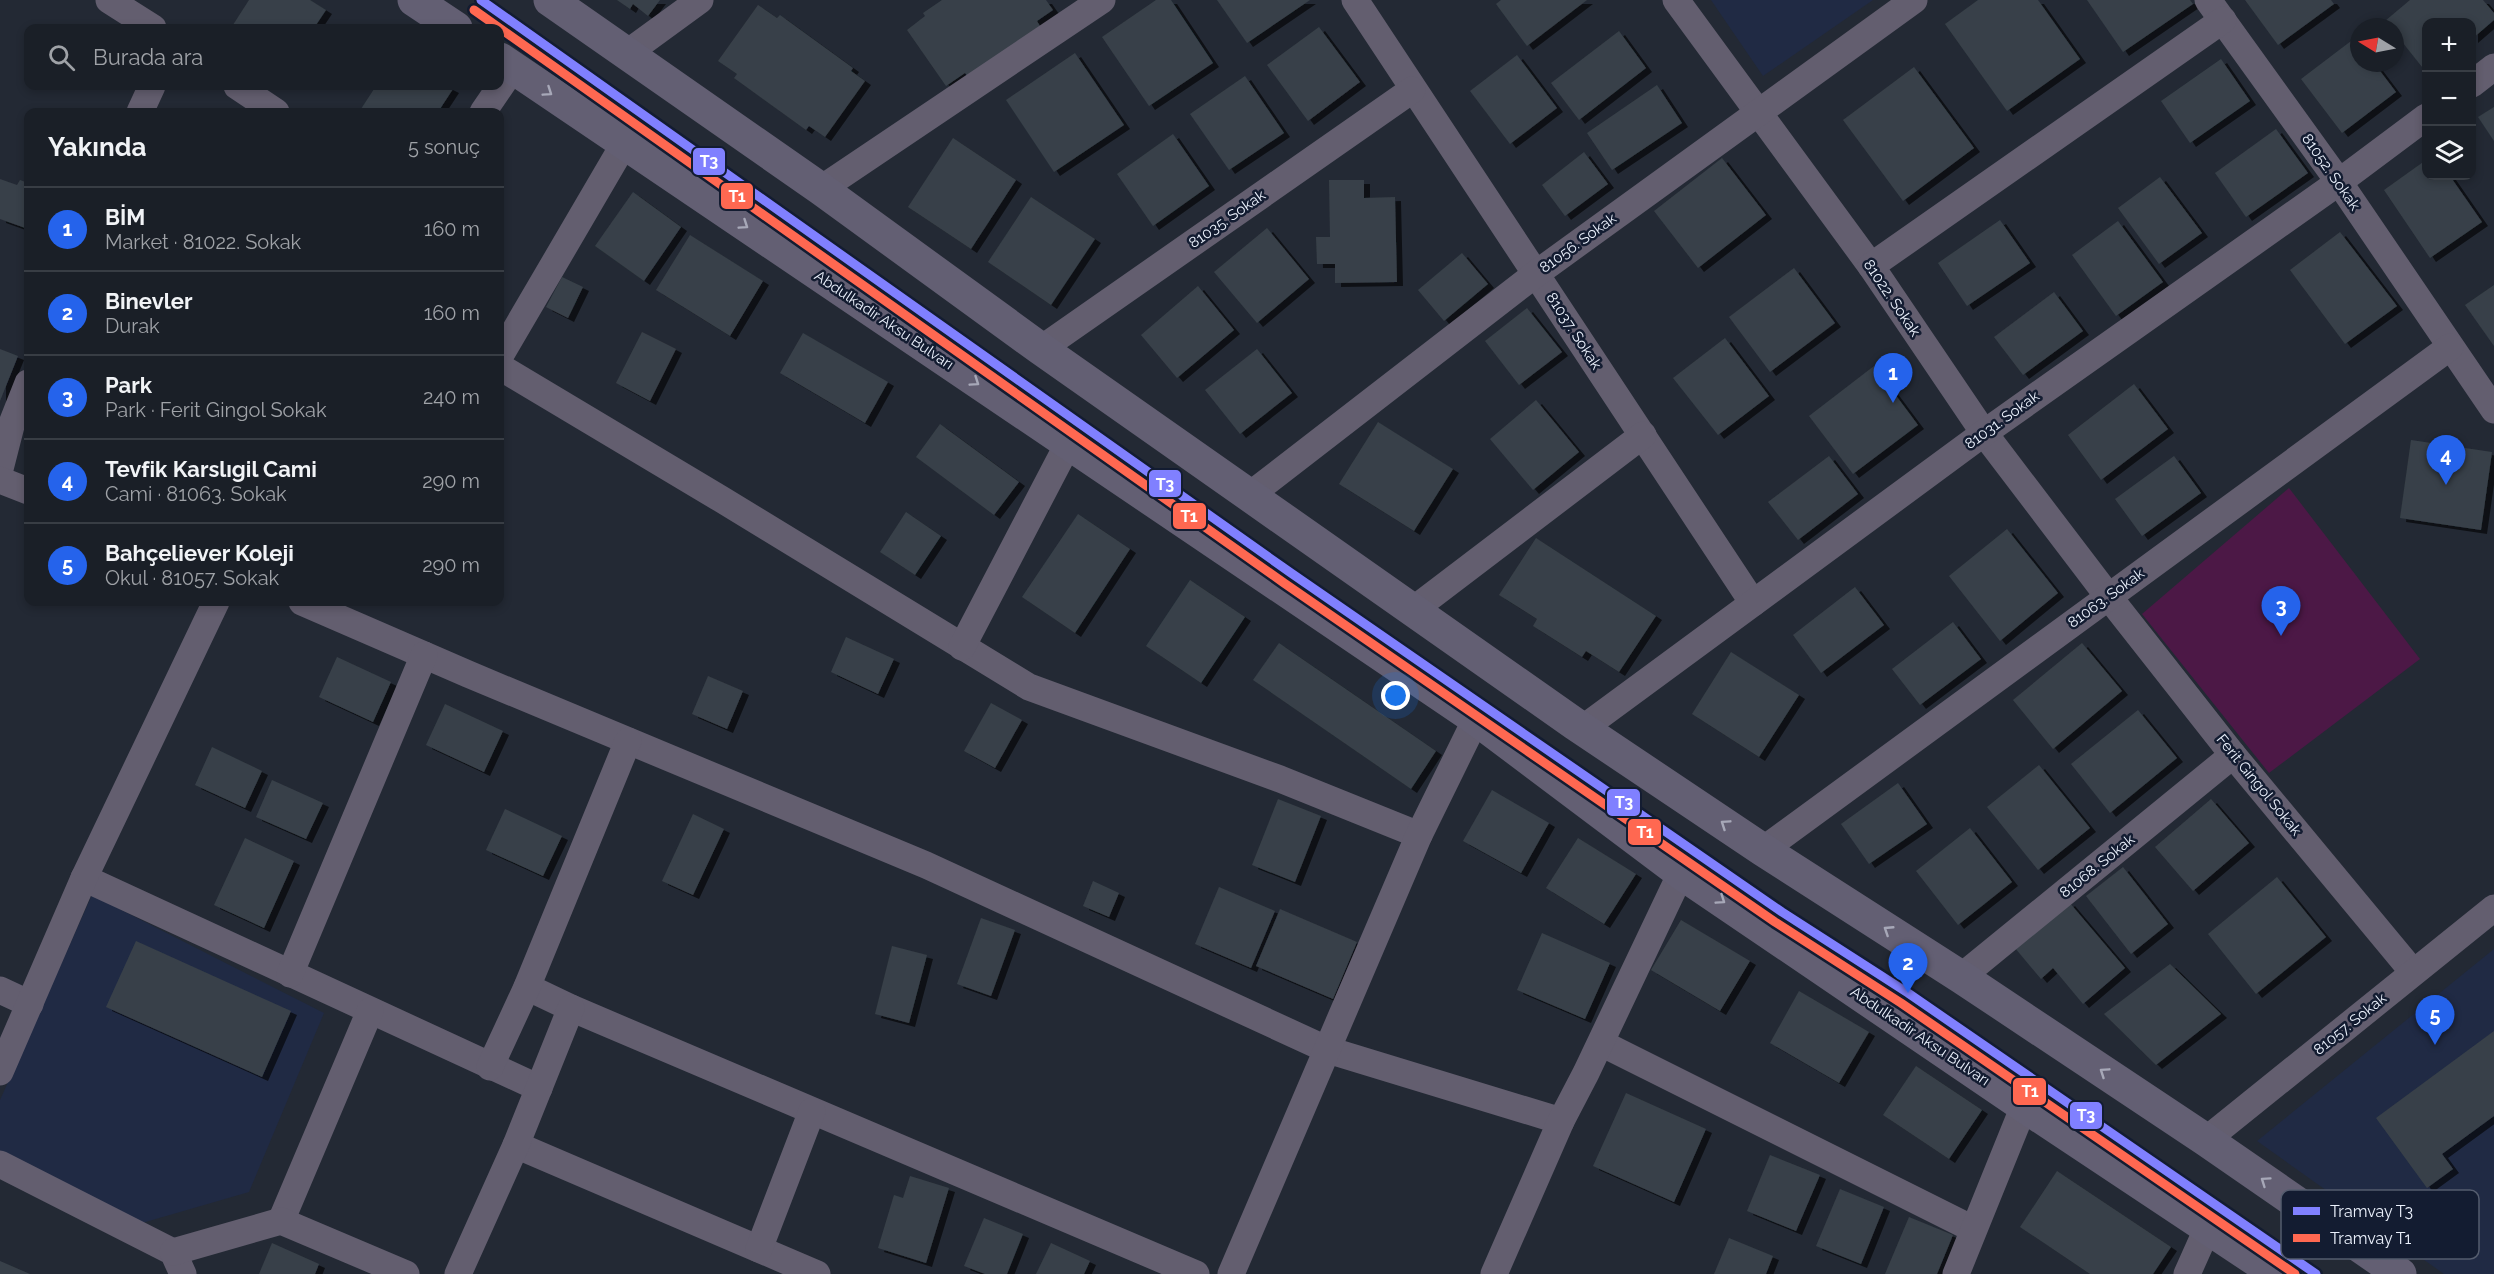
<!DOCTYPE html>
<html lang="tr">
<meta charset="utf-8">
<style>
body{margin:0;font-family:Raleway,sans-serif;background:#272c33;color:#f1f3f6}
.controls{position:absolute;right:18px;top:18px;display:grid;overflow:hidden;border-radius:12px;box-shadow:0 3px 9px #0003}
.controls button{width:54px;height:54px;display:grid;place-items:center;padding:0;border:0;border-bottom:2px solid #383d44;background:#1a1f27;color:#f1f3f6;font:30px sans-serif}
.compass{position:absolute;left:2350px;top:18px;width:54px;height:54px;border-radius:50%;background:#1a1f27;box-shadow:0 3px 9px #0003;rotate:280deg}
.you{position:absolute;left:1396px;top:696px;width:21px;height:21px;margin:-15px;border:4px solid #fff;border-radius:50%;background:#1a73e8;box-shadow:0 0 0 9px #1a73e833}
.badge{display:grid;place-items:center;width:39px;height:39px;border-radius:50%;background:#2563eb;color:#fff;font-size:20px;font-weight:700}
.pin{position:absolute;translate:-50% -50px;filter:drop-shadow(0 2px 3px #0008)}
.pin::after{content:'';position:absolute;top:32px;width:21px;height:18px;background:inherit;clip-path:polygon(0 0,100% 0,50% 100%)}
.list{margin:0;padding:0;list-style:none}
h2{display:flex;justify-content:space-between;align-items:center;height:78px;margin:0;padding:0 24px;font-size:26px}
h2 small{font-size:20px;font-weight:400;color:#9fa2a7}
.list li{display:grid;grid-template-columns:39px 1fr auto;gap:18px;align-items:center;box-sizing:border-box;height:84px;padding:0 24px;border-top:2px solid #383d44}
.list b{display:block;font-size:22px;white-space:nowrap}
.list p{margin:0;font-size:20px;white-space:nowrap;color:#9fa2a7}
.list em{font-size:20px;font-style:normal;color:#9fa2a7}
.icon{flex:none;width:33px;height:33px;fill:none;stroke:currentColor;stroke-width:2;stroke-linecap:round;stroke-linejoin:round}
.map{position:relative;flex:none;width:2494px;height:1274px;overflow:hidden}
.search{position:absolute;background:#1a1f27;box-shadow:0 3px 9px #0003;left:24px;top:24px;width:480px;height:66px;display:flex;align-items:center;gap:15px;box-sizing:border-box;padding:0 21px;border-radius:12px;color:#9fa2a7;font-size:22px}
.panel{position:absolute;background:#1a1f27;box-shadow:0 3px 9px #0003;left:24px;top:108px;width:480px;height:498px;border-radius:12px}
.map>svg:first-child{display:block}
</style>
<div class="map">
<svg width="2494" height="1274" viewBox="0 0 2494 1274">
<defs>
<filter id="shadow"><feDropShadow dx="6" dy="4" stdDeviation="0" flood-color="#0009"/></filter>
</defs>
<rect width="100%" height="100%" fill="#232934"/>
<!-- built -->
<g fill="#202a44">
<path d="M 1711,0 L 1873,0 L 1763,76 Z"/>
<path d="M 92,895 L 324,1013 L 249,1192 L 142,1223 L 0,1157 L 0,1100 Z"/>
<path d="M 2494,949 L 2494,1274 L 2444,1274 L 2257,1141 Z"/>
</g>
<!-- green -->
<path fill="#4c1846" d="M 2289,488 L 2420,659 L 2269,773 L 2142,614 Z"/>
<!-- building -->
<g fill="#384048" filter="url(#shadow)">
<path d="M 249,0 L 310,0 L 326,10 L 314,28 L 231,28 Z"/>
<path d="M 617,0 L 660,0 L 648,16 L 633,4 L 630,9 Z"/>
<path d="M 942,0 L 1046,0 L 1053,10 L 1037,21 L 1040,26 L 968,77 L 965,73 L 946,86 L 907,30 L 925,16 L 923,13 Z"/>
<path d="M 1156,0 L 1171,0 L 1213,63 L 1149,106 L 1102,37 Z"/>
<path d="M 1217,0 L 1310,0 L 1247,43 Z"/>
<path d="M 1501,0 L 1587,0 L 1527,46 L 1496,4 Z"/>
<path d="M 1978,0 L 2038,0 L 2080,59 L 2007,111 L 1945,24 Z"/>
<path d="M 2087,0 L 2190,0 L 2193,4 L 2123,52 Z"/>
<path d="M 2245,0 L 2331,0 L 2334,4 L 2278,45 Z"/>
<path d="M 2410,0 L 2483,0 L 2494,13 L 2494,20 L 2472,39 L 2472,22 L 2426,22 L 2426,72 L 2395,33 L 2395,27 L 2390,27 L 2385,21 Z"/>
<path d="M 758,5 L 777,18 L 780,15 L 853,68 L 851,71 L 865,81 L 825,137 L 809,126 L 806,130 L 734,78 L 737,74 L 718,61 Z"/>
<path d="M 1319,27 L 1360,82 L 1308,121 L 1267,65 Z"/>
<path d="M 1619,31 L 1646,68 L 1579,120 L 1551,83 Z"/>
<path d="M 2355,38 L 2359,43 L 2359,63 L 2374,63 L 2396,92 L 2342,133 L 2301,79 Z"/>
<path d="M 1075,53 L 1124,125 L 1054,172 L 1006,100 Z"/>
<path d="M 1517,55 L 1557,108 L 1510,144 L 1470,91 Z"/>
<path d="M 2221,59 L 2250,101 L 2190,143 L 2161,101 Z"/>
<path d="M 1914,67 L 1974,148 L 1903,201 L 1843,120 Z"/>
<path d="M 1245,76 L 1284,133 L 1229,170 L 1190,114 Z"/>
<path d="M 1657,85 L 1682,123 L 1612,170 L 1587,133 Z"/>
<path d="M 376,86 L 447,86 L 453,89 L 438,112 L 359,112 Z"/>
<path d="M 2494,107 L 2494,141 L 2478,117 Z"/>
<path d="M 2276,129 L 2308,173 L 2246,217 L 2215,173 Z"/>
<path d="M 1173,134 L 1209,186 L 1153,226 L 1117,174 Z"/>
<path d="M 953,138 L 1016,180 L 971,249 L 908,207 Z"/>
<path d="M 1584,152 L 1608,184 L 1565,216 L 1542,185 Z"/>
<path d="M 1722,158 L 1766,215 L 1698,268 L 1654,211 Z"/>
<path d="M 2426,160 L 2426,176 L 2450,176 L 2482,222 L 2430,258 L 2384,190 Z"/>
<path d="M 2160,177 L 2202,233 L 2159,264 L 2118,208 Z"/>
<path d="M 0,179 L 17,185 L 20,180 L 28,183 L 28,229 L 0,219 Z"/>
<path d="M 1329,180 L 1364,180 L 1364,198 L 1395,197 L 1397,282 L 1335,283 L 1335,264 L 1317,264 L 1316,237 L 1330,237 Z"/>
<path d="M 633,192 L 681,227 L 644,281 L 595,246 Z"/>
<path d="M 1031,197 L 1095,239 L 1051,305 L 988,262 Z"/>
<path d="M 2000,220 L 2030,263 L 1967,306 L 1938,263 Z"/>
<path d="M 2118,221 L 2163,282 L 2116,316 L 2072,255 Z"/>
<path d="M 1267,228 L 1309,279 L 1257,323 L 1214,272 Z"/>
<path d="M 2340,232 L 2397,306 L 2345,344 L 2290,270 Z"/>
<path d="M 690,235 L 763,281 L 730,336 L 656,290 Z"/>
<path d="M 1462,253 L 1488,284 L 1444,321 L 1418,290 Z"/>
<path d="M 1794,268 L 1835,323 L 1770,372 L 1729,317 Z"/>
<path d="M 562,277 L 583,287 L 568,318 L 546,307 Z"/>
<path d="M 2494,285 L 2494,346 L 2465,305 Z"/>
<path d="M 1198,286 L 1234,330 L 1177,378 L 1141,335 Z"/>
<path d="M 2054,292 L 2083,331 L 2023,375 L 1994,337 Z"/>
<path d="M 1527,308 L 1562,352 L 1519,385 L 1485,341 Z"/>
<path d="M 642,332 L 676,349 L 650,401 L 616,383 Z"/>
<path d="M 803,333 L 888,382 L 865,423 L 780,373 Z"/>
<path d="M 1725,338 L 1769,396 L 1718,435 L 1673,378 Z"/>
<path d="M 0,349 L 18,356 L 0,401 Z"/>
<path d="M 1257,349 L 1292,393 L 1240,434 L 1205,390 Z"/>
<path d="M 1874,366 L 1918,425 L 1853,474 L 1809,416 Z"/>
<path d="M 2134,384 L 2168,429 L 2101,480 L 2068,435 Z"/>
<path d="M 1536,400 L 1579,452 L 1533,490 L 1490,439 Z"/>
<path d="M 1378,422 L 1453,469 L 1414,531 L 1339,484 Z"/>
<path d="M 940,424 L 1019,482 L 994,515 L 916,457 Z"/>
<path d="M 2411,440 L 2492,452 L 2481,530 L 2400,518 Z"/>
<path d="M 1829,456 L 1858,494 L 1798,540 L 1768,502 Z"/>
<path d="M 2174,456 L 2201,493 L 2142,536 L 2115,499 Z"/>
<path d="M 906,512 L 941,536 L 915,575 L 880,552 Z"/>
<path d="M 1078,514 L 1130,549 L 1075,633 L 1022,597 Z"/>
<path d="M 2007,529 L 2058,593 L 2000,641 L 1949,576 Z"/>
<path d="M 1536,538 L 1656,616 L 1619,672 L 1586,651 L 1582,657 L 1533,626 L 1537,619 L 1499,595 Z"/>
<path d="M 1190,580 L 1245,617 L 1201,683 L 1146,646 Z"/>
<path d="M 1855,587 L 1884,625 L 1821,673 L 1793,635 Z"/>
<path d="M 1953,622 L 1981,659 L 1920,705 L 1892,669 Z"/>
<path d="M 846,637 L 894,659 L 878,694 L 831,672 Z"/>
<path d="M 1279,643 L 1436,751 L 1411,789 L 1253,680 Z"/>
<path d="M 2082,643 L 2122,691 L 2053,749 L 2013,700 Z"/>
<path d="M 1731,652 L 1799,695 L 1759,757 L 1692,714 Z"/>
<path d="M 337,657 L 391,682 L 373,722 L 319,697 Z"/>
<path d="M 708,676 L 743,691 L 727,729 L 692,714 Z"/>
<path d="M 991,703 L 1022,720 L 995,768 L 964,751 Z"/>
<path d="M 445,704 L 503,731 L 484,772 L 426,745 Z"/>
<path d="M 2138,710 L 2177,758 L 2110,813 L 2071,764 Z"/>
<path d="M 212,747 L 262,771 L 245,808 L 195,785 Z"/>
<path d="M 2039,765 L 2090,828 L 2038,870 L 1987,807 Z"/>
<path d="M 272,780 L 323,803 L 306,839 L 256,817 Z"/>
<path d="M 1898,783 L 1927,824 L 1869,864 L 1841,824 Z"/>
<path d="M 1492,790 L 1549,823 L 1521,873 L 1463,841 Z"/>
<path d="M 1278,799 L 1321,816 L 1295,882 L 1252,865 Z"/>
<path d="M 2211,799 L 2249,843 L 2193,891 L 2155,847 Z"/>
<path d="M 505,809 L 562,836 L 543,876 L 486,850 Z"/>
<path d="M 693,814 L 724,829 L 693,895 L 662,881 Z"/>
<path d="M 1970,828 L 2012,882 L 1958,925 L 1916,871 Z"/>
<path d="M 245,838 L 294,861 L 264,928 L 214,905 Z"/>
<path d="M 1578,838 L 1636,874 L 1604,924 L 1546,888 Z"/>
<path d="M 2123,867 L 2168,924 L 2131,954 L 2086,896 Z"/>
<path d="M 2277,877 L 2326,937 L 2256,994 L 2208,934 Z"/>
<path d="M 1093,881 L 1119,893 L 1109,917 L 1083,906 Z"/>
<path d="M 1219,887 L 1275,911 L 1251,968 L 1195,944 Z"/>
<path d="M 2069,902 L 2125,968 L 2083,1004 L 2053,968 L 2041,979 L 2015,948 Z"/>
<path d="M 1280,909 L 1357,942 L 1333,999 L 1256,966 Z"/>
<path d="M 981,918 L 1015,930 L 991,996 L 957,984 Z"/>
<path d="M 1681,920 L 1750,961 L 1720,1011 L 1651,970 Z"/>
<path d="M 1542,933 L 1610,963 L 1585,1019 L 1517,990 Z"/>
<path d="M 136,941 L 291,1011 L 262,1077 L 106,1007 Z"/>
<path d="M 892,946 L 927,955 L 909,1023 L 875,1014 Z"/>
<path d="M 2170,964 L 2221,1014 L 2156,1065 L 2104,1014 Z"/>
<path d="M 1799,991 L 1869,1032 L 1839,1083 L 1770,1043 Z"/>
<path d="M 2494,1031 L 2494,1116 L 2442,1154 L 2453,1169 L 2427,1188 L 2376,1118 Z"/>
<path d="M 1916,1066 L 1982,1110 L 1949,1159 L 1883,1115 Z"/>
<path d="M 1626,1093 L 1706,1129 L 1674,1202 L 1593,1166 Z"/>
<path d="M 1770,1155 L 1820,1175 L 1796,1231 L 1747,1211 Z"/>
<path d="M 2057,1171 L 2171,1247 L 2153,1274 L 2090,1274 L 2020,1227 Z"/>
<path d="M 910,1176 L 949,1188 L 926,1263 L 878,1248 L 894,1195 L 903,1198 Z"/>
<path d="M 1840,1189 L 1884,1207 L 1861,1264 L 1816,1246 Z"/>
<path d="M 1909,1217 L 1953,1235 L 1937,1274 L 1885,1274 Z"/>
<path d="M 984,1218 L 1023,1234 L 1007,1274 L 985,1274 L 964,1266 Z"/>
<path d="M 1729,1238 L 1773,1256 L 1766,1274 L 1714,1274 Z"/>
<path d="M 272,1243 L 319,1264 L 315,1274 L 259,1274 Z"/>
<path d="M 1051,1243 L 1090,1261 L 1084,1274 L 1036,1274 Z"/>
<path d="M 0,1261 L 30,1274 L 0,1274 Z"/>
</g>
<g fill="none" stroke-linecap="round" stroke-linejoin="round">
<!-- minor -->
<g stroke="#635e6f" stroke-width="27">
<path d="M 109,0 L 153,28"/>
<path d="M 1355,0 L 1753,603"/>
<path d="M 1676,0 L 1871,266 L 1984,433 L 2108,596 L 2233,755 L 2413,972"/>
<path d="M 2208,0 L 2339,182 L 2494,410"/>
<path d="M 626,54 L 700,0"/>
<path d="M 2472,84 L 2494,67"/>
<path d="M 237,86 L 276,112"/>
<path d="M 140,112 L 152,86"/>
<path d="M 483,112 L 513,68"/>
<path d="M 821,189 L 1102,0"/>
<path d="M 1871,266 L 2223,20"/>
<path d="M 1041,349 L 1412,90"/>
<path d="M 500,356 L 624,144"/>
<path d="M 500,367 L 721,499 L 1029,687 L 1280,779 L 1419,835"/>
<path d="M 0,469 L 11,426 L 28,383"/>
<path d="M 0,480 L 28,491"/>
<path d="M 1250,495 L 1537,273 L 1914,0"/>
<path d="M 302,602 L 468,674 L 926,865 L 1328,1050 L 1561,1121"/>
<path d="M 1413,610 L 1643,435"/>
<path d="M 962,647 L 1068,444"/>
<path d="M 1582,729 L 1984,433 L 2339,182 L 2426,117"/>
<path d="M 1763,850 L 2450,347"/>
<path d="M 84,878 L 539,1088"/>
<path d="M 290,974 L 424,655"/>
<path d="M 1961,977 L 2233,755"/>
<path d="M 527,987 L 571,1008 L 1196,1274"/>
<path d="M 0,990 L 30,1004"/>
<path d="M 1601,1043 L 1973,1229"/>
<path d="M 490,1067 L 527,987 L 628,741"/>
<path d="M 0,1072 L 84,878 L 216,602"/>
<path d="M 2206,1140 L 2494,908"/>
<path d="M 516,1145 L 817,1274"/>
<path d="M 0,1164 L 173,1252 L 183,1274"/>
<path d="M 281,1221 L 370,1011"/>
<path d="M 759,1249 L 812,1111"/>
<path d="M 173,1252 L 281,1221 L 406,1274"/>
<path d="M 458,1274 L 516,1145 L 571,1008"/>
<path d="M 1231,1274 L 1419,835 L 1476,719"/>
<path d="M 1494,1274 L 1561,1121 L 1586,1073 L 1681,873"/>
<path d="M 1956,1274 L 2024,1106"/>
<path d="M 2187,1274 L 2208,1227"/>
</g>
<!-- major -->
<g stroke="#635f73" stroke-width="33">
<path d="M 414,0 L 456,28"/>
<path d="M 550,0 L 821,189 L 1041,349 L 1575,724 L 1763,850 L 1961,977 L 2206,1140 L 2400,1274"/>
<path d="M 500,59 L 1476,719 L 1681,873 L 2024,1106 L 2277,1274"/>
</g>
<!-- tram-1 casing -->
<g stroke="#131c31" stroke-width="14">
<path id="tram-1" d="M 481,0 L 1291,573 L 1782,912 L 1908,993 L 2316,1274"/>
</g>
<!-- tram-2 casing -->
<g stroke="#131c31" stroke-width="14">
<path id="tram-2" d="M 474,10 L 1284,583 L 1775,922 L 1901,1003 L 2295,1274"/>
</g>
<!-- tram-1 -->
<use href="#tram-1" stroke="#8080ff" stroke-width="9"/>
<!-- tram-2 -->
<use href="#tram-2" stroke="#ff6851" stroke-width="9"/>
</g>
<!-- one-way arrows -->
<defs><path id="oneway-chevron" d="M-2-3.5L2.5 0L-2 3.5" fill="none" stroke-width="1.6" stroke-linecap="round" stroke-linejoin="round" transform="scale(1.5)"/></defs>
<g stroke="#a7a8b8">
<use href="#oneway-chevron" transform="translate(548 92) rotate(34)"/>
<use href="#oneway-chevron" transform="translate(744 225) rotate(34)"/>
<use href="#oneway-chevron" transform="translate(975 382) rotate(34)"/>
<use href="#oneway-chevron" transform="translate(1725 824) rotate(-146)"/>
<use href="#oneway-chevron" transform="translate(1721 900) rotate(34)"/>
<use href="#oneway-chevron" transform="translate(1888 930) rotate(-147)"/>
<use href="#oneway-chevron" transform="translate(2104 1072) rotate(-146)"/>
<use href="#oneway-chevron" transform="translate(2265 1181) rotate(-145)"/>
</g>
<g text-anchor="middle" stroke-width="5" stroke-linejoin="round" paint-order="stroke">
<!-- street labels -->
<g font-size="15" fill="#ebf1fc" stroke="#131c31">
<text transform="translate(2331 172) rotate(55)" y="5">81052. Sokak</text>
<text transform="translate(1227 219) rotate(-35)" y="5">81035. Sokak</text>
<text transform="translate(1578 243) rotate(-36)" y="5">81056. Sokak</text>
<text transform="translate(1892 298) rotate(56)" y="5">81022. Sokak</text>
<text transform="translate(884 320) rotate(34)" y="5">Abdulkadir Aksu Bulvarı</text>
<text transform="translate(1574 331) rotate(57)" y="5">81037. Sokak</text>
<text transform="translate(2002 420) rotate(-36)" y="5">81031. Sokak</text>
<text transform="translate(2106 598) rotate(-36)" y="5">81063. Sokak</text>
<text transform="translate(2259 785) rotate(51)" y="5">Ferit Gingol Sokak</text>
<text transform="translate(2097 866) rotate(-39)" y="5">81068. Sokak</text>
<text transform="translate(2350 1024) rotate(-39)" y="5">81057. Sokak</text>
<text transform="translate(1920 1036) rotate(34)" y="5">Abdulkadir Aksu Bulvarı</text>
</g>
</g>
<!-- legend -->
<rect x="2281" y="1190" width="198" height="69" rx="9" fill="#131c31" stroke="#545c6e" stroke-width="1.5"/>
<rect x="2293" y="1207" width="27" height="8" fill="#8080ff"/>
<rect x="2293" y="1234" width="27" height="8" fill="#ff6851"/>
<g font-size="16" fill="#ebf1fc">
<text x="2330" y="1217">Tramvay T3</text>
<text x="2330" y="1244">Tramvay T1</text>
</g>
<g stroke="#131c31" stroke-width="2">
<rect x="692" y="147" width="34" height="29" rx="6" fill="#8080ff"/>
<rect x="720" y="182" width="34" height="28" rx="6" fill="#ff6851"/>
<rect x="1148" y="469" width="34" height="29" rx="6" fill="#8080ff"/>
<rect x="1172" y="502" width="35" height="28" rx="6" fill="#ff6851"/>
<rect x="1606" y="788" width="35" height="29" rx="6" fill="#8080ff"/>
<rect x="1627" y="818" width="35" height="28" rx="6" fill="#ff6851"/>
<rect x="2012" y="1077" width="35" height="29" rx="6" fill="#ff6851"/>
<rect x="2069" y="1101" width="34" height="29" rx="6" fill="#8080ff"/>
</g>
<g font-size="16" text-anchor="middle" font-weight="bold" fill="#fff">
<text x="709" y="167">T3</text>
<text x="737" y="202">T1</text>
<text x="1165" y="490">T3</text>
<text x="1189" y="522">T1</text>
<text x="1624" y="808">T3</text>
<text x="1645" y="838">T1</text>
<text x="2030" y="1097">T1</text>
<text x="2086" y="1121">T3</text>
</g>
</svg>
<div class="controls">
<button>+</button>
<button>−</button>
<button><svg class="icon" aria-label="layers" viewBox="0 0 24 24"><path d="M12 4l9 5-9 5-9-5zM3 14l9 5 9-5"/></svg></button>
</div>
<svg class="compass" viewBox="-18 -18 36 36"><path d="M0-13l5 13h-10z" fill="#e53935"/><path d="M0 13l5-13h-10z" fill="#9fa2a7"/></svg>
<div class="you"></div>
<div class="pin badge" style="left:1893px;top:403px">1</div>
<div class="pin badge" style="left:1908px;top:993px">2</div>
<div class="pin badge" style="left:2281px;top:636px">3</div>
<div class="pin badge" style="left:2446px;top:485px">4</div>
<div class="pin badge" style="left:2435px;top:1045px">5</div>
<div class="search"><svg class="icon" aria-label="search" viewBox="0 0 24 24"><circle cx="10" cy="10" r="6"/><path d="M15 15l6 6"/></svg>Burada ara</div>
<section class="panel">
<h2>Yakında<small>5 sonuç</small></h2>
<ul class="list">
<li><span class="badge">1</span><div><b>BİM</b><p>Market · 81022. Sokak</p></div><em>160 m</em></li>
<li><span class="badge">2</span><div><b>Binevler</b><p>Durak</p></div><em>160 m</em></li>
<li><span class="badge">3</span><div><b>Park</b><p>Park · Ferit Gingol Sokak</p></div><em>240 m</em></li>
<li><span class="badge">4</span><div><b>Tevfik Karslıgil Cami</b><p>Cami · 81063. Sokak</p></div><em>290 m</em></li>
<li><span class="badge">5</span><div><b>Bahçeliever Koleji</b><p>Okul · 81057. Sokak</p></div><em>290 m</em></li>
</ul>
</section>
</div>
